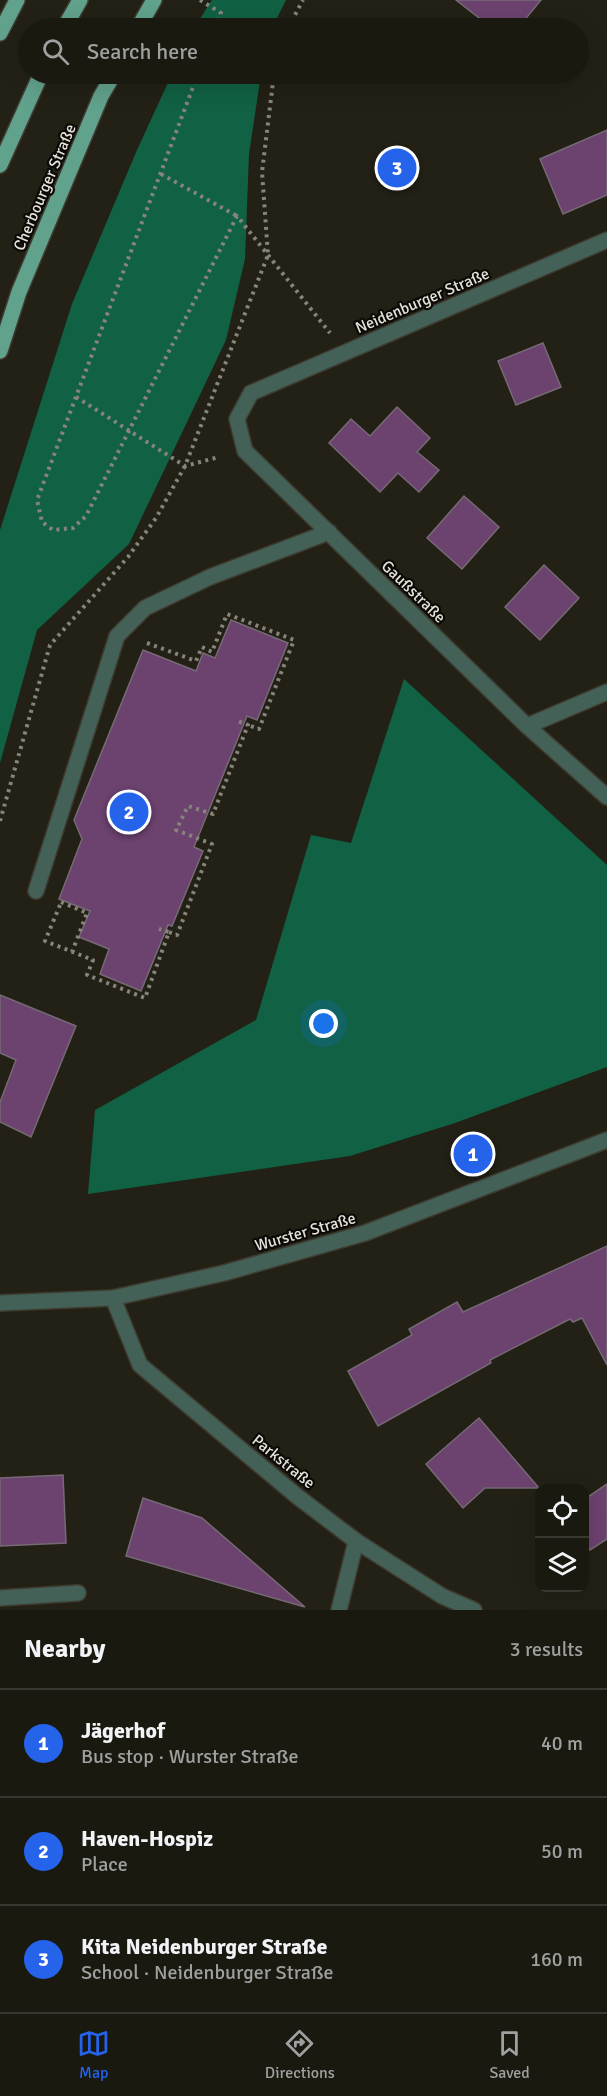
<!DOCTYPE html>
<meta charset="utf-8">
<style>
body{margin:0;font-family:Signika,sans-serif;background:#232219;color:#f1f3f6}
.controls{position:absolute;right:18px;bottom:18px;display:grid;overflow:hidden;border-radius:12px;box-shadow:0 6px 24px #0002}
.controls button{width:54px;height:54px;display:grid;place-items:center;padding:0;border:0;border-bottom:2px solid #383830;background:#1a1910;color:#f1f3f6;font:30px sans-serif}
.you{position:absolute;left:324px;top:1024px;width:21px;height:21px;margin:-15px;border:4px solid #fff;border-radius:50%;background:#1a73e8;box-shadow:0 0 0 9px #1a73e833}
.badge{display:grid;place-items:center;width:39px;height:39px;border-radius:50%;background:#2563eb;color:#fff;font-size:20px;font-weight:700}
.pin{position:absolute;translate:-50% -50%;border:3px solid #fff;box-shadow:0 2px 6px #0006}
.list{margin:0;padding:0;list-style:none}
h2{display:flex;justify-content:space-between;align-items:center;height:78px;margin:0;padding:0 24px;font-size:26px}
h2 small{font-size:20px;font-weight:400;color:#9fa09f}
.list li{display:grid;grid-template-columns:39px 1fr auto;gap:18px;align-items:center;box-sizing:border-box;height:108px;padding:0 24px;border-top:2px solid #383830}
.list b{display:block;font-size:22px;white-space:nowrap}
.list p{margin:0;font-size:20px;white-space:nowrap;color:#9fa09f}
.list em{font-size:20px;font-style:normal;color:#9fa09f}
.icon{flex:none;width:33px;height:33px;fill:none;stroke:currentColor;stroke-width:2;stroke-linecap:round;stroke-linejoin:round}
.map{position:relative;flex:none;width:607px;height:1610px;overflow:hidden}
.search{position:absolute;background:#1a1910;box-shadow:0 6px 24px #0002;left:18px;right:18px;top:18px;height:66px;display:flex;align-items:center;gap:15px;box-sizing:border-box;padding:0 21px;border-radius:33px;color:#9fa09f;font-size:22px}
.sheet{height:402px;background:#1a1910}
nav{display:flex;justify-content:space-around;align-items:center;box-sizing:border-box;height:84px;border-top:2px solid #383830;background:#1a1910;font-size:16px;color:#9fa09f}
nav a{display:grid;justify-items:center;gap:3px}
nav .on{color:#2563eb}
.map>svg:first-child{display:block}
</style>
<div class="map">
<svg width="607" height="1610" viewBox="0 0 607 1610">
<rect width="100%" height="100%" fill="#232115"/>
<!-- forest -->
<g fill="#116144">
<path d="M 212,0 L 286,0 L 272,28 L 194,28 Z"/>
<path d="M 172,74 L 261,74 L 249,154 L 245,259 L 226,340 L 129,544 L 37,630 L 0,763 L 0,530 L 72,304 L 137,150 Z"/>
<path d="M 404,679 L 607,865 L 607,1067 L 455,1123 L 350,1156 L 88,1194 L 95,1110 L 256,1020 L 311,835 L 351,843 Z"/>
</g>
<!-- building -->
<g fill="#6c426f" stroke="#756a75" stroke-width="1.5">
<path d="M 456,0 L 541,0 L 518,28 L 492,28 Z"/>
<path d="M 607,130 L 607,195 L 563,214 L 540,159 Z"/>
<path d="M 543,343 L 561,387 L 516,405 L 498,361 Z"/>
<path d="M 397,407 L 430,438 L 417,452 L 439,470 L 419,492 L 398,473 L 380,492 L 329,443 L 351,419 L 370,436 Z"/>
<path d="M 464,496 L 499,527 L 462,569 L 427,538 Z"/>
<path d="M 544,565 L 579,598 L 540,640 L 505,607 Z"/>
<path d="M 231,620 L 288,643 L 257,720 L 247,716 L 194,847 L 203,851 L 172,926 L 168,925 L 141,991 L 100,974 L 109,949 L 79,937 L 90,911 L 59,899 L 82,839 L 74,820 L 143,650 L 196,671 L 203,653 L 215,658 Z"/>
<path d="M 0,995 L 76,1026 L 31,1137 L 0,1122 L 0,1102 L 16,1060 L 0,1053 Z"/>
<path d="M 607,1246 L 607,1365 L 582,1318 L 573,1322 L 570,1319 L 490,1360 L 491,1363 L 378,1426 L 348,1371 L 412,1335 L 409,1329 L 457,1302 L 463,1312 Z"/>
<path d="M 479,1418 L 539,1488 L 485,1488 L 463,1508 L 426,1464 Z"/>
<path d="M 63,1475 L 66,1543 L 0,1546 L 0,1478 Z"/>
<path d="M 607,1484 L 607,1539 L 590,1550 L 585,1542 L 585,1499 Z"/>
<path d="M 143,1498 L 202,1518 L 305,1607 L 126,1556 Z"/>
</g>
<g fill="none" stroke-linecap="round" stroke-linejoin="round">
<!-- service casing -->
<g stroke="#3e3c31" stroke-width="18">
<g id="service">
<path d="M 36,891 L 117,636 L 145,608 L 210,577 L 329,532"/>
<path d="M 0,1598 L 78,1593"/>
</g>
</g>
<!-- minor casing -->
<g stroke="#3e3c31" stroke-width="18">
<g id="minor">
<path d="M 607,240 L 251,393 L 237,419 L 245,451 L 527,726 L 607,797"/>
<path d="M 527,726 L 607,692"/>
<path d="M 339,1610 L 356,1541"/>
</g>
</g>
<!-- tertiary casing -->
<g stroke="#3e3c31" stroke-width="18">
<g id="tertiary">
<path d="M 113,1298 L 140,1365 L 298,1497 L 356,1541 L 442,1596 L 474,1610"/>
<path d="M 0,1303 L 113,1298 L 224,1273 L 365,1233 L 607,1140"/>
</g>
</g>
<!-- primary casing -->
<g stroke="#3e3c31" stroke-width="18">
<g id="primary">
<path d="M 64,28 L 80,0"/>
<path d="M 138,28 L 154,0"/>
<path d="M 0,33 L 17,0"/>
<path d="M 0,165 L 41,74"/>
<path d="M 0,351 L 19,292 L 101,96 L 114,74"/>
</g>
</g>
<!-- path -->
<g stroke="#87857b" stroke-width="4" stroke-dasharray="3 4.5" stroke-linecap="butt">
<path d="M 200,0 L 221,13 L 215,28"/>
<path d="M 288,28 L 303,0"/>
<path d="M 198,74 L 37,500 L 42,522 L 53,530 L 73,528 L 86,516 L 237,216 L 330,333"/>
<path d="M 161,174 L 237,216"/>
<path d="M 76,397 L 185,466 L 219,457"/>
<path d="M 147,643 L 196,661 L 202,647 L 212,652 L 227,614 L 294,640 L 259,729 L 248,725"/>
<path d="M 0,821 L 50,645 L 128,557 L 156,518 L 185,466 L 268,255 L 262,172 L 274,74"/>
<path d="M 61,902 L 87,913 L 72,952"/>
<path d="M 60,905 L 45,941 L 93,960 L 87,975 L 145,998 L 169,932 L 159,929"/>
<path d="M 169,932 L 177,935 L 212,844 L 176,830 L 188,806 L 213,814 L 248,725 L 238,721"/>
</g>
<!-- service -->
<use href="#service" stroke="#436157" stroke-width="15"/>
<!-- minor -->
<use href="#minor" stroke="#436157" stroke-width="15"/>
<!-- tertiary -->
<use href="#tertiary" stroke="#436157" stroke-width="15"/>
<!-- primary -->
<use href="#primary" stroke="#61a28d" stroke-width="15"/>
</g>
<g text-anchor="middle" stroke-width="4.5" stroke-linejoin="round" paint-order="stroke">
<!-- street labels -->
<g font-size="16" fill="#e5e3db" stroke="#0c0a06">
<text transform="translate(44 187) rotate(-67)" y="6">Cherbourger Straße</text>
<text transform="translate(422 300) rotate(-23)" y="6">Neidenburger Straße</text>
<text transform="translate(414 591) rotate(44)" y="6">Gaußstraße</text>
<text transform="translate(305 1231) rotate(-16)" y="6">Wurster Straße</text>
<text transform="translate(284 1461) rotate(39)" y="6">Parkstraße</text>
</g>
</g>
</svg>
<div class="controls">
<button><svg class="icon" aria-label="locate" viewBox="0 0 24 24"><circle cx="12" cy="12" r="6"/><path d="M12 2v4M12 18v4M2 12h4M18 12h4"/></svg></button>
<button><svg class="icon" aria-label="layers" viewBox="0 0 24 24"><path d="M12 4l9 5-9 5-9-5zM3 14l9 5 9-5"/></svg></button>
</div>
<div class="you"></div>
<div class="pin badge" style="left:473px;top:1154px">1</div>
<div class="pin badge" style="left:129px;top:812px">2</div>
<div class="pin badge" style="left:397px;top:168px">3</div>
<div class="search"><svg class="icon" aria-label="search" viewBox="0 0 24 24"><circle cx="10" cy="10" r="6"/><path d="M15 15l6 6"/></svg>Search here</div>
</div>
<section class="sheet">
<h2>Nearby<small>3 results</small></h2>
<ul class="list">
<li><span class="badge">1</span><div><b>Jägerhof</b><p>Bus stop · Wurster Straße</p></div><em>40 m</em></li>
<li><span class="badge">2</span><div><b>Haven-Hospiz</b><p>Place</p></div><em>50 m</em></li>
<li><span class="badge">3</span><div><b>Kita Neidenburger Straße</b><p>School · Neidenburger Straße</p></div><em>160 m</em></li>
</ul>
</section>
<nav>
<a class="on"><svg class="icon" aria-label="map" viewBox="0 0 24 24"><path d="M3 6l6-2 6 2 6-2v14l-6 2-6-2-6 2zM9 4v14M15 6v14"/></svg>Map</a>
<a><svg class="icon" aria-label="directions" viewBox="0 0 24 24"><path d="M12 3l9 9-9 9-9-9zM9 14v-3h6M13 9l2 2-2 2"/></svg>Directions</a>
<a><svg class="icon" aria-label="saved" viewBox="0 0 24 24"><path d="M7 4h10v16l-5-4-5 4z"/></svg>Saved</a>
</nav>
